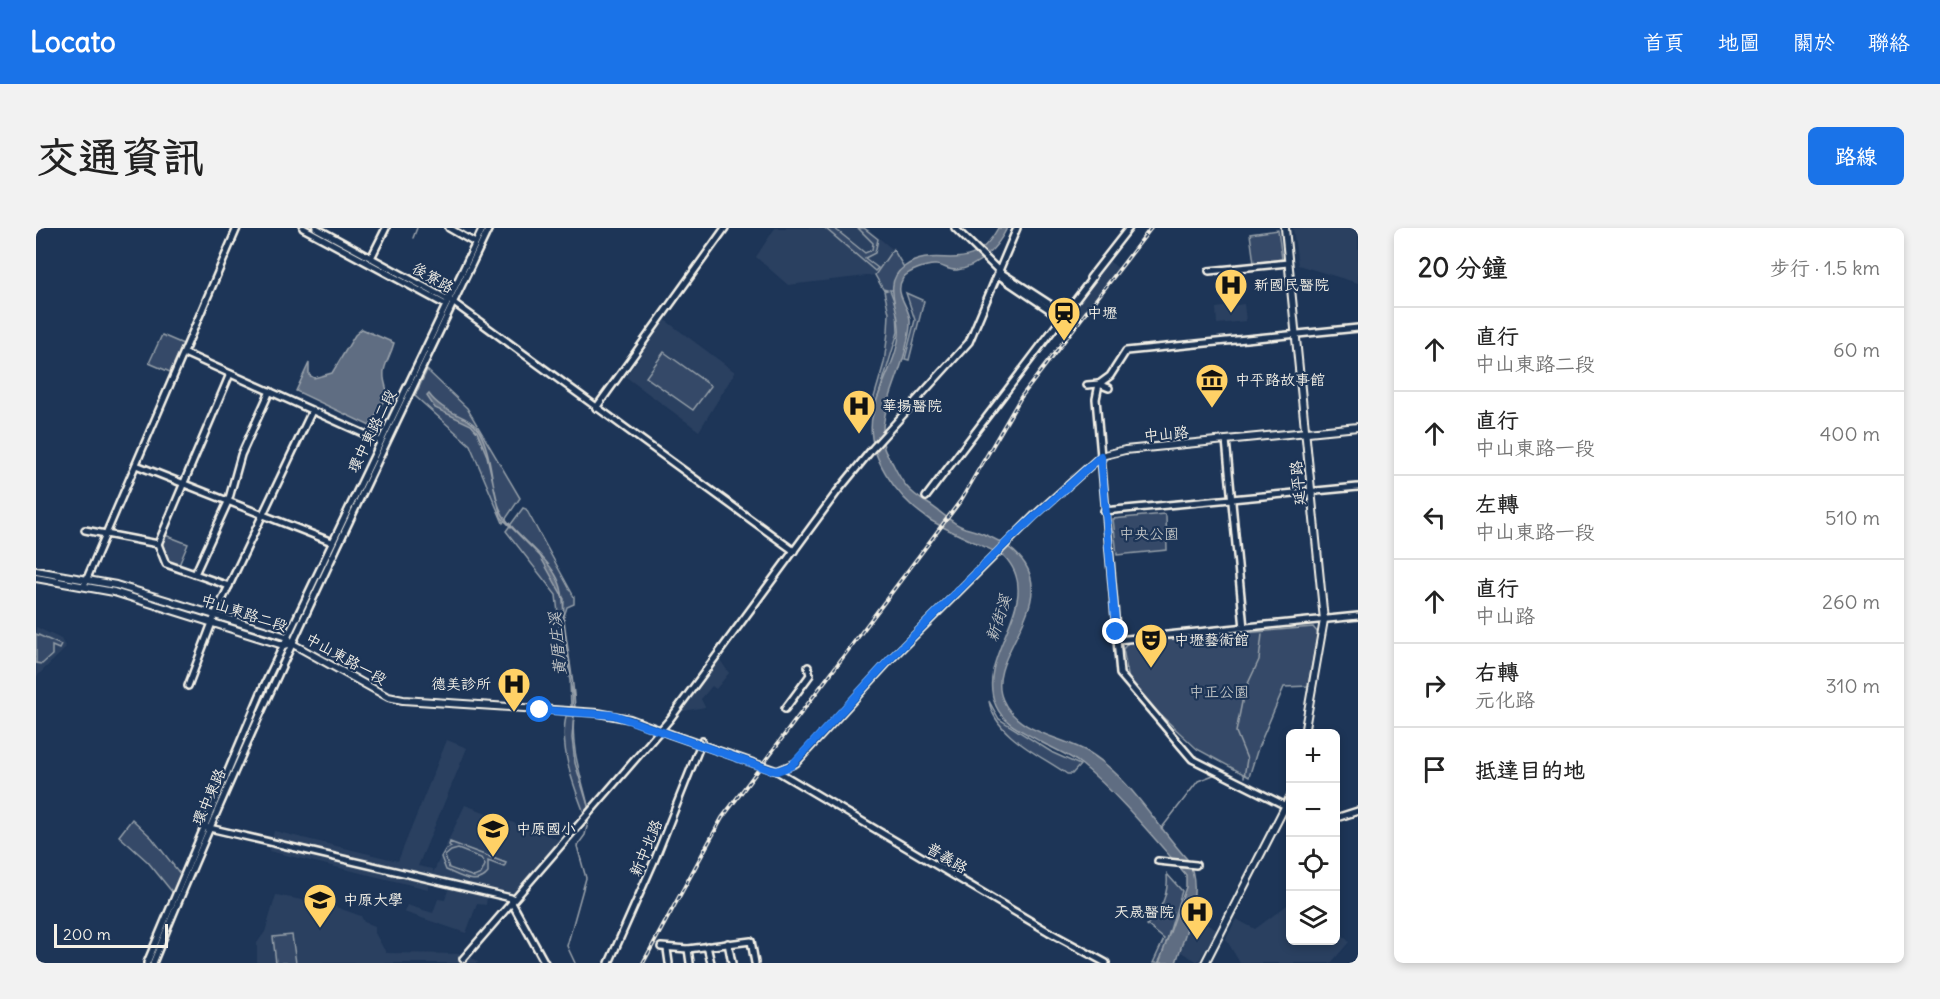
<!DOCTYPE html>
<html lang="zh-TW">
<meta charset="utf-8">
<style>
body{margin:0;font-family:Delius,"LXGW WenKai TC",sans-serif;background:#f2f2f2;color:#222}
.controls{position:absolute;right:18px;bottom:18px;display:grid;overflow:hidden;border-radius:9px;box-shadow:0 3px 9px #0003}
.controls button{width:54px;height:54px;display:grid;place-items:center;padding:0;border:0;border-bottom:2px solid #e0e0e0;background:#fff;color:#222;font:30px sans-serif}
.scale{position:absolute;left:18px;bottom:15px;width:114px;box-sizing:border-box;padding-left:6px;border:3px solid #f4f1e8;border-top:0;font-size:16px;line-height:21px;white-space:nowrap;color:#f4f1e8;-webkit-text-stroke:4px #1d3557;paint-order:stroke}
.stop{position:absolute;width:18px;height:18px;margin:-14px;border:4px solid #1a73e8;border-radius:50%;background:#fff}
.stop.end{background:#1a73e8;border-color:#fff;box-shadow:0 2px 6px #0008}
.list{margin:0;padding:0;list-style:none}
h2{display:flex;justify-content:space-between;align-items:center;height:78px;margin:0;padding:0 24px;font-size:26px}
h2 small{font-size:20px;font-weight:400;color:#767676}
.list li{display:grid;grid-template-columns:39px 1fr auto;gap:18px;align-items:center;box-sizing:border-box;height:84px;padding:0 24px;border-top:2px solid #e0e0e0}
.list b{display:block;font-size:22px;white-space:nowrap}
.list p{margin:0;font-size:20px;white-space:nowrap;color:#767676}
.list em{font-size:20px;font-style:normal;color:#767676}
.icon{flex:none;width:33px;height:33px;fill:none;stroke:currentColor;stroke-width:2;stroke-linecap:round;stroke-linejoin:round}
.map{position:relative;flex:none;width:1322px;height:735px;overflow:hidden;border-radius:9px}
header{display:flex;align-items:center;gap:36px;box-sizing:border-box;height:84px;padding:0 30px;background:#1a73e8;color:#fff}
header strong{font-size:28px}
nav{display:flex;gap:33px;margin-inline-start:auto;font-size:21px}
.intro{display:flex;align-items:center;justify-content:space-between;box-sizing:border-box;height:144px;padding:0 36px}
h1{margin:0;font-size:42px}
.button{padding:15px 27px;border-radius:9px;background:#1a73e8;color:#fff;font-size:21px;font-weight:700}
main{display:flex;gap:36px;padding:0 36px}
aside{flex:1;background:#fff;border-radius:9px;box-shadow:0 3px 9px #0003}
.map>svg:first-child{display:block}
</style>
<header>
<strong>Locato</strong>
<nav><a>首頁</a><a>地圖</a><a>關於</a><a>聯絡</a></nav>
</header>
<div class="intro"><h1>交通資訊</h1><a class="button">路線</a></div>
<main>
<div class="map">
<svg width="1322" height="735" viewBox="0 0 1322 735">
<rect width="100%" height="100%" fill="#1d3557"/>
<filter id="ink" filterUnits="userSpaceOnUse"><feTurbulence type="fractalNoise" baseFrequency=".0167" numOctaves="2"/><feDisplacementMap in="SourceGraphic" scale="12" xChannelSelector="R" yChannelSelector="G"/><feConvolveMatrix kernelMatrix="1 2 1 2 8 2 1 2 1" color-interpolation-filters="sRGB"/></filter>
<g filter="url(#ink)">
<!-- built -->
<g fill="#2a4060">
<path d="M 739,0 L 831,0 L 856,21 L 839,47 L 752,57 L 720,29 Z"/>
<path d="M 1257,0 L 1322,0 L 1322,55 L 1262,37 Z"/>
<path d="M 1073,33 L 1082,40 L 1045,89 L 1036,82 Z"/>
<path d="M 1208,76 L 1210,93 L 1181,96 L 1180,80 Z"/>
<path d="M 629,92 L 699,144 L 663,203 L 590,149 Z"/>
<path d="M 0,399 L 25,411 L 30,420 L 0,449 Z"/>
<path d="M 682,429 L 693,445 L 680,461 L 676,458 L 665,471 L 669,479 L 642,484 Z"/>
<path d="M 411,512 L 431,520 L 382,638 L 397,641 L 397,645 L 429,577 L 524,612 L 479,666 L 395,648 L 392,661 L 233,623 L 238,603 L 362,633 Z"/>
<path d="M 413,659 L 451,669 L 450,677 L 441,676 L 430,705 L 368,684 L 371,677 L 397,685 L 402,671 L 409,672 Z"/>
<path d="M 240,667 L 297,678 L 325,688 L 328,694 L 339,698 L 339,705 L 350,725 L 430,726 L 443,735 L 221,735 L 221,715 L 229,704 Z"/>
<path d="M 1254,675 L 1254,712 L 1300,712 L 1300,700 L 1313,714 L 1295,735 L 1204,735 L 1190,711 L 1200,691 L 1219,701 Z"/>
<path d="M 1155,688 L 1181,702 L 1162,734 L 1145,724 Z"/>
</g>
<!-- green -->
<g fill="#354a67" stroke="#949ea8" stroke-width="1.5" fill-rule="evenodd">
<path d="M 789,0 L 798,0 L 829,25 L 836,22 L 837,15 L 822,0 L 828,0 L 842,11 L 839,25 L 829,30 L 842,40 L 839,43 Z"/>
<path d="M 1242,2 L 1246,31 L 1218,35 L 1214,6 Z"/>
<path d="M 857,21 L 869,41 L 858,62 L 854,62 L 861,81 L 862,104 L 840,176 L 837,173 L 848,135 L 852,104 L 853,85 L 848,63 L 851,62 L 847,61 L 839,47 Z"/>
<path d="M 870,65 L 888,73 L 873,132 L 869,131 L 879,92 Z"/>
<path d="M 126,107 L 147,116 L 134,144 L 113,135 Z"/>
<path d="M 628,124 L 675,158 L 657,182 L 610,149 Z"/>
<path d="M 391,142 L 431,180 L 484,270 L 467,295 L 434,217 L 379,168 Z"/>
<path d="M 487,280 L 490,281 L 538,369 L 538,376 L 531,379 L 526,394 L 538,479 L 535,479 L 534,452 L 526,421 L 520,367 L 470,303 Z"/>
<path d="M 1128,286 L 1130,288 L 1131,322 L 1081,327 L 1077,291 Z"/>
<path d="M 129,307 L 152,316 L 143,337 L 132,333 L 126,316 Z"/>
<path d="M 1277,399 L 1282,405 L 1272,458 L 1248,459 L 1222,520 L 1213,549 L 1161,521 L 1115,478 L 1093,453 L 1087,421 L 1092,415 Z"/>
<path d="M 0,406 L 25,417 L 23,421 L 16,418 L 16,427 L 6,436 L 0,435 Z"/>
<path d="M 953,473 L 963,491 L 1017,525 L 1044,537 L 1036,546 L 1031,546 C 1004,527 959,508 953,473 Z"/>
<path d="M 530,488 L 538,488 C 534,523 547,552 554,586 L 550,590 C 538,559 523,521 530,488 Z"/>
<path d="M 96,591 L 116,610 L 145,647 L 137,665 L 112,634 L 83,608 Z"/>
<path d="M 414,614 L 470,635 L 468,639 L 452,633 L 452,645 C 441,659 424,648 410,642 L 405,629 L 409,622 L 415,619 L 413,617 ZM 422,621 L 445,630 L 449,637 L 445,646 L 438,649 L 413,640 L 409,628 L 415,623 Z"/>
<path d="M 1131,646 L 1146,663 L 1126,728 L 1122,735 L 1117,735 L 1128,711 L 1111,697 C 1125,682 1133,667 1131,646 Z"/>
<path d="M 256,707 L 260,735 L 240,735 L 237,709 Z"/>
</g>
<!-- water -->
<g fill="#5e6d82" stroke="#9aa2ab" stroke-width="1.5">
<path d="M 962,0 L 971,0 C 962,19 943,39 921,42 C 913,43 907,37 900,37 C 892,36 872,43 867,50 C 857,66 873,77 874,92 C 875,102 871,114 869,124 C 862,153 841,189 848,220 C 849,225 854,231 857,236 C 866,255 873,264 891,275 C 904,282 915,296 929,300 C 949,305 977,317 989,336 C 1018,381 948,432 967,472 C 981,505 1027,509 1054,525 C 1094,550 1120,597 1151,631 C 1169,660 1149,705 1140,735 L 1123,735 L 1150,659 L 1150,647 L 1146,642 C 1117,609 1079,563 1045,536 C 1033,527 1018,521 1005,514 C 988,503 969,498 960,478 C 937,426 1012,374 968,328 C 944,316 918,306 894,292 C 862,271 827,225 837,185 C 843,158 860,134 863,107 C 866,84 844,56 868,39 C 902,14 932,53 962,0 Z"/>
<path d="M 326,101 L 358,115 C 352,137 342,139 352,165 L 334,198 L 260,163 L 273,135 L 273,147 L 278,150 L 296,145 L 319,107 Z"/>
<path d="M 393,166 C 408,187 433,186 443,203 C 458,229 454,265 467,287 C 478,306 506,323 519,346 C 530,364 526,379 529,399 C 532,426 538,453 539,481 L 536,480 L 537,458 L 527,397 L 528,371 L 504,328 L 465,289 L 451,228 L 441,204 L 435,197 L 399,180 L 391,168 Z"/>
</g>
<g fill="none" stroke-linecap="round" stroke-linejoin="round">
<!-- stream -->
<g stroke="#9aa2ab" stroke-width="1.5">
<path d="M 377,10 L 381,0"/>
<path d="M 533,430 L 535,446"/>
<path d="M 538,486 L 536,510 L 539,535 L 553,581"/>
<path d="M 1208,549 L 1211,531 L 1200,504 L 1208,464 L 1223,432 L 1226,406"/>
<path d="M 1125,601 L 1162,553 L 1180,546"/>
<path d="M 539,735 L 531,718 L 550,650 L 541,618 L 549,607 L 554,586"/>
</g>
<!-- minor casing -->
<g stroke="#f4f1e8" stroke-width="10">
<g id="minor">
<path d="M 267,0 L 410,77"/>
<path d="M 280,0 L 418,75 L 758,323"/>
<path d="M 413,0 L 439,15"/>
<path d="M 919,0 L 964,44 L 965,49 L 1026,90"/>
<path d="M 335,30 L 350,0"/>
<path d="M 1173,43 L 1252,35"/>
<path d="M 964,44 L 1029,86"/>
<path d="M 1054,50 L 1093,0"/>
<path d="M 148,125 L 344,213"/>
<path d="M 1063,156 L 1060,171 L 1084,446 L 1156,531 L 1254,580"/>
<path d="M 1063,156 L 1074,148 L 1090,123 L 1322,100"/>
<path d="M 1051,157 L 1063,156 L 1073,160"/>
<path d="M 560,180 L 689,0"/>
<path d="M 1190,212 L 1208,400"/>
<path d="M 100,237 L 296,314"/>
<path d="M 890,269 L 1057,49"/>
<path d="M 1068,283 L 1322,259"/>
<path d="M 49,302 L 122,316 L 130,336 L 193,358"/>
<path d="M 122,316 L 194,146"/>
<path d="M 159,346 L 192,274 L 205,227 L 234,163"/>
<path d="M 49,355 L 201,0"/>
<path d="M 1081,412 L 1322,388"/>
<path d="M 152,458 L 179,387 L 276,183"/>
<path d="M 749,481 L 774,447 L 772,439"/>
<path d="M 741,543 L 1013,704 L 1070,735"/>
<path d="M 1300,590 L 1322,583"/>
<path d="M 169,599 L 475,670 L 476,675 L 509,735"/>
<path d="M 1122,633 L 1160,637"/>
<path d="M 692,715 L 696,735"/>
<path d="M 671,718 L 675,735"/>
<path d="M 625,719 L 652,721 L 715,713 L 719,735"/>
<path d="M 631,721 L 633,735"/>
<path d="M 652,721 L 654,735"/>
<path d="M 427,731 L 634,491 L 801,264 L 837,220 L 933,114 L 981,0"/>
<path d="M 111,735 L 227,460 L 447,0"/>
<path d="M 117,735 C 219,485 337,243 453,0"/>
<path d="M 573,735 L 619,631 L 666,513"/>
</g>
</g>
<!-- major casing -->
<g stroke="#f4f1e8" stroke-width="10">
<g id="major">
<path d="M 1249,0 L 1288,392 L 1268,506"/>
<path d="M 0,343 L 80,357 L 251,409 L 255,415 L 352,469 L 367,472 L 562,485 L 594,491 L 634,506"/>
<path d="M 0,350 L 78,364 L 247,417 L 255,415"/>
<path d="M 741,543 L 760,535 L 856,430 L 998,288 L 1065,228 L 1089,222 L 1322,199"/>
<path d="M 1169,735 L 1254,569"/>
</g>
</g>
<!-- minor -->
<use href="#minor" stroke="#1d3557" stroke-width="5"/>
<!-- major -->
<use href="#major" stroke="#1d3557" stroke-width="6"/>
<!-- rail casing -->
<g stroke="#f4f1e8" stroke-width="4">
<path id="rail" d="M 607,735 L 686,590 L 925,272 L 985,169 L 1115,0"/>
</g>
<!-- rail -->
<use href="#rail" stroke="#1d3557" stroke-width="1.5" stroke-dasharray="4.5" stroke-linecap="butt"/>
<!-- major-bridge casing -->
<g stroke="#f4f1e8" stroke-width="10" stroke-linecap="butt">
<path id="major-bridge" d="M 634,506 L 741,543"/>
</g>
<!-- major-bridge -->
<use href="#major-bridge" stroke="#1d3557" stroke-width="6"/>
</g>
</g>
<g fill="none" stroke-linecap="round" stroke-linejoin="round" filter="url(#ink)">
<!-- route -->
<path stroke="#1a73e8" stroke-width="8" d="M 504,482 L 578,487 L 735,542 L 741,543 L 755,538 L 856,429 L 973,312 L 1065,228 L 1080,404"/>
</g>
<!-- icons -->
<defs>
<g id="hospital-pin" transform="scale(1.725)"><path d="M0 17L-7.5 6A9.5 9.5 0 1 1 7.5 6Z" fill="#ffd166" stroke="#1d3557"/><path d="M-5-5h3v3.5h4V-5h3V5h-3V1.5h-4V5h-3Z" fill="#111"/></g>
<g id="station-pin" transform="scale(1.725)"><path d="M0 17L-7.5 6A9.5 9.5 0 1 1 7.5 6Z" fill="#ffd166" stroke="#1d3557"/><path d="M-3-6H3Q5-6 5-4V2Q5 4 3 4L4.5 6H3L1.5 4h-3L-3 6H-4.5L-3 4Q-5 4-5 2V-4Q-5-6-3-6ZM-3.5-4v3h7v-3ZM-3.5 1v1.5H-2V1ZM2 1v1.5H3.5V1Z" fill="#111"/></g>
<g id="museum-pin" transform="scale(1.725)"><path d="M0 17L-7.5 6A9.5 9.5 0 1 1 7.5 6Z" fill="#ffd166" stroke="#1d3557"/><path d="M0-6L6-3V-2H-6V-3ZM-5-1h2V3h-2ZM-1-1h2V3h-2ZM3-1h2V3H3ZM-6 4H6V6H-6Z" fill="#111"/></g>
<g id="theatre-pin" transform="scale(1.725)"><path d="M0 17L-7.5 6A9.5 9.5 0 1 1 7.5 6Z" fill="#ffd166" stroke="#1d3557"/><path d="M-5-5.5Q0-4 5-5.5V0Q5 5 0 6Q-5 5-5 0ZM-3.3-2.5H-1v1.5H-3.3ZM1-2.5H3.3v1.5H1ZM-2.8 1Q0 5.5 2.8 1Z" fill="#111"/></g>
<g id="school-pin" transform="scale(1.725)"><path d="M0 17L-7.5 6A9.5 9.5 0 1 1 7.5 6Z" fill="#ffd166" stroke="#1d3557"/><path d="M0-5L7-2L0 1L-7-2ZM-4 1L0 2.5L4 1V4Q0 6-4 4Z" fill="#111"/></g>
<g id="university-pin" transform="scale(1.725)"><path d="M0 17L-7.5 6A9.5 9.5 0 1 1 7.5 6Z" fill="#ffd166" stroke="#1d3557"/><path d="M0-5L7-2L0 1L-7-2ZM-4 1L0 2.5L4 1V4Q0 6-4 4Z" fill="#111"/></g>
</defs>
<g fill-rule="evenodd">
<use href="#hospital-pin" x="1195" y="57"/>
<use href="#station-pin" x="1028" y="85"/>
<use href="#museum-pin" x="1176" y="152"/>
<use href="#hospital-pin" x="823" y="178"/>
<use href="#theatre-pin" x="1115" y="412"/>
<use href="#hospital-pin" x="478" y="456"/>
<use href="#school-pin" x="457" y="601"/>
<use href="#university-pin" x="284" y="672"/>
<use href="#hospital-pin" x="1161" y="684"/>
</g>
<g text-anchor="middle" stroke-width="4.5" stroke-linejoin="round" paint-order="stroke">
<!-- street labels -->
<g font-size="15" fill="#f4f1e8" stroke="#1d3557">
<text transform="translate(397 50) rotate(30)" y="5">後寮路</text>
<text transform="translate(336 203) rotate(-64)" y="5">環中東路二段</text>
<text transform="translate(1130 206) rotate(-5)" y="5">中山路</text>
<text transform="translate(1262 255) rotate(-95)" y="5">延平路</text>
<text transform="translate(208 385) rotate(18)" y="5">中山東路二段</text>
<text transform="translate(310 431) rotate(29)" y="5">中山東路一段</text>
<text transform="translate(173 569) rotate(-66)" y="5">環中東路</text>
<text transform="translate(610 620) rotate(-67)" y="5">新中北路</text>
<text transform="translate(911 630) rotate(31)" y="5">普義路</text>
</g>
<!-- poi labels -->
<g font-size="15" fill="#f4f1e8" stroke="#1d3557" text-anchor="start">
<text x="1218" y="62">新國民醫院</text>
<text x="1051" y="90">中壢</text>
<text x="1199" y="157">中平路故事館</text>
<text x="846" y="183">華揚醫院</text>
<text x="1138" y="417">中壢藝術館</text>
<text x="455" y="461" text-anchor="end">德美診所</text>
<text x="480" y="606">中原國小</text>
<text x="307" y="677">中原大學</text>
<text x="1138" y="689" text-anchor="end">天晟醫院</text>
</g>
<!-- park labels -->
<g font-size="15" fill="#bbbfc1" stroke="#1d3557">
<text x="1113" y="311">中央公園</text>
<text x="1183" y="469">中正公園</text>
</g>
<!-- water labels -->
<g font-size="16" font-style="italic" fill="#c0c3c4" stroke="#1d3557">
<text transform="translate(962 390) rotate(-72)" y="6">新街溪</text>
<text transform="translate(521 416) rotate(-95)" y="6">黃厝庄溪</text>
</g>
</g>
</svg>
<div class="controls">
<button>+</button>
<button>−</button>
<button><svg class="icon" aria-label="locate" viewBox="0 0 24 24"><circle cx="12" cy="12" r="6"/><path d="M12 2v4M12 18v4M2 12h4M18 12h4"/></svg></button>
<button><svg class="icon" aria-label="layers" viewBox="0 0 24 24"><path d="M12 4l9 5-9 5-9-5zM3 14l9 5 9-5"/></svg></button>
</div>
<div class="scale">200 m</div>
<div class="stop" style="left:504px;top:482px"></div>
<div class="stop end" style="left:1080px;top:404px"></div>
</div>
<aside>
<h2>20 分鐘<small>步行 · 1.5 km</small></h2>
<ul class="list">
<li><svg class="icon" aria-label="ahead" viewBox="0 0 24 24"><path d="M12 20V5M6 11l6-6 6 6"/></svg><div><b>直行</b><p>中山東路二段</p></div><em>60 m</em></li>
<li><svg class="icon" aria-label="ahead" viewBox="0 0 24 24"><path d="M12 20V5M6 11l6-6 6 6"/></svg><div><b>直行</b><p>中山東路一段</p></div><em>400 m</em></li>
<li><svg class="icon" aria-label="left" viewBox="0 0 24 24"><path d="M17 20v-9H6M10 6l-5 5 5 5"/></svg><div><b>左轉</b><p>中山東路一段</p></div><em>510 m</em></li>
<li><svg class="icon" aria-label="ahead" viewBox="0 0 24 24"><path d="M12 20V5M6 11l6-6 6 6"/></svg><div><b>直行</b><p>中山路</p></div><em>260 m</em></li>
<li><svg class="icon" aria-label="right" viewBox="0 0 24 24"><path d="M7 20v-9h11M14 6l5 5-5 5"/></svg><div><b>右轉</b><p>元化路</p></div><em>310 m</em></li>
<li><svg class="icon" aria-label="arrive" viewBox="0 0 24 24"><path d="M6 21V4h12l-3 4 3 4H6"/></svg><div><b>抵達目的地</b></div></li>
</ul>
</aside>
</main>
